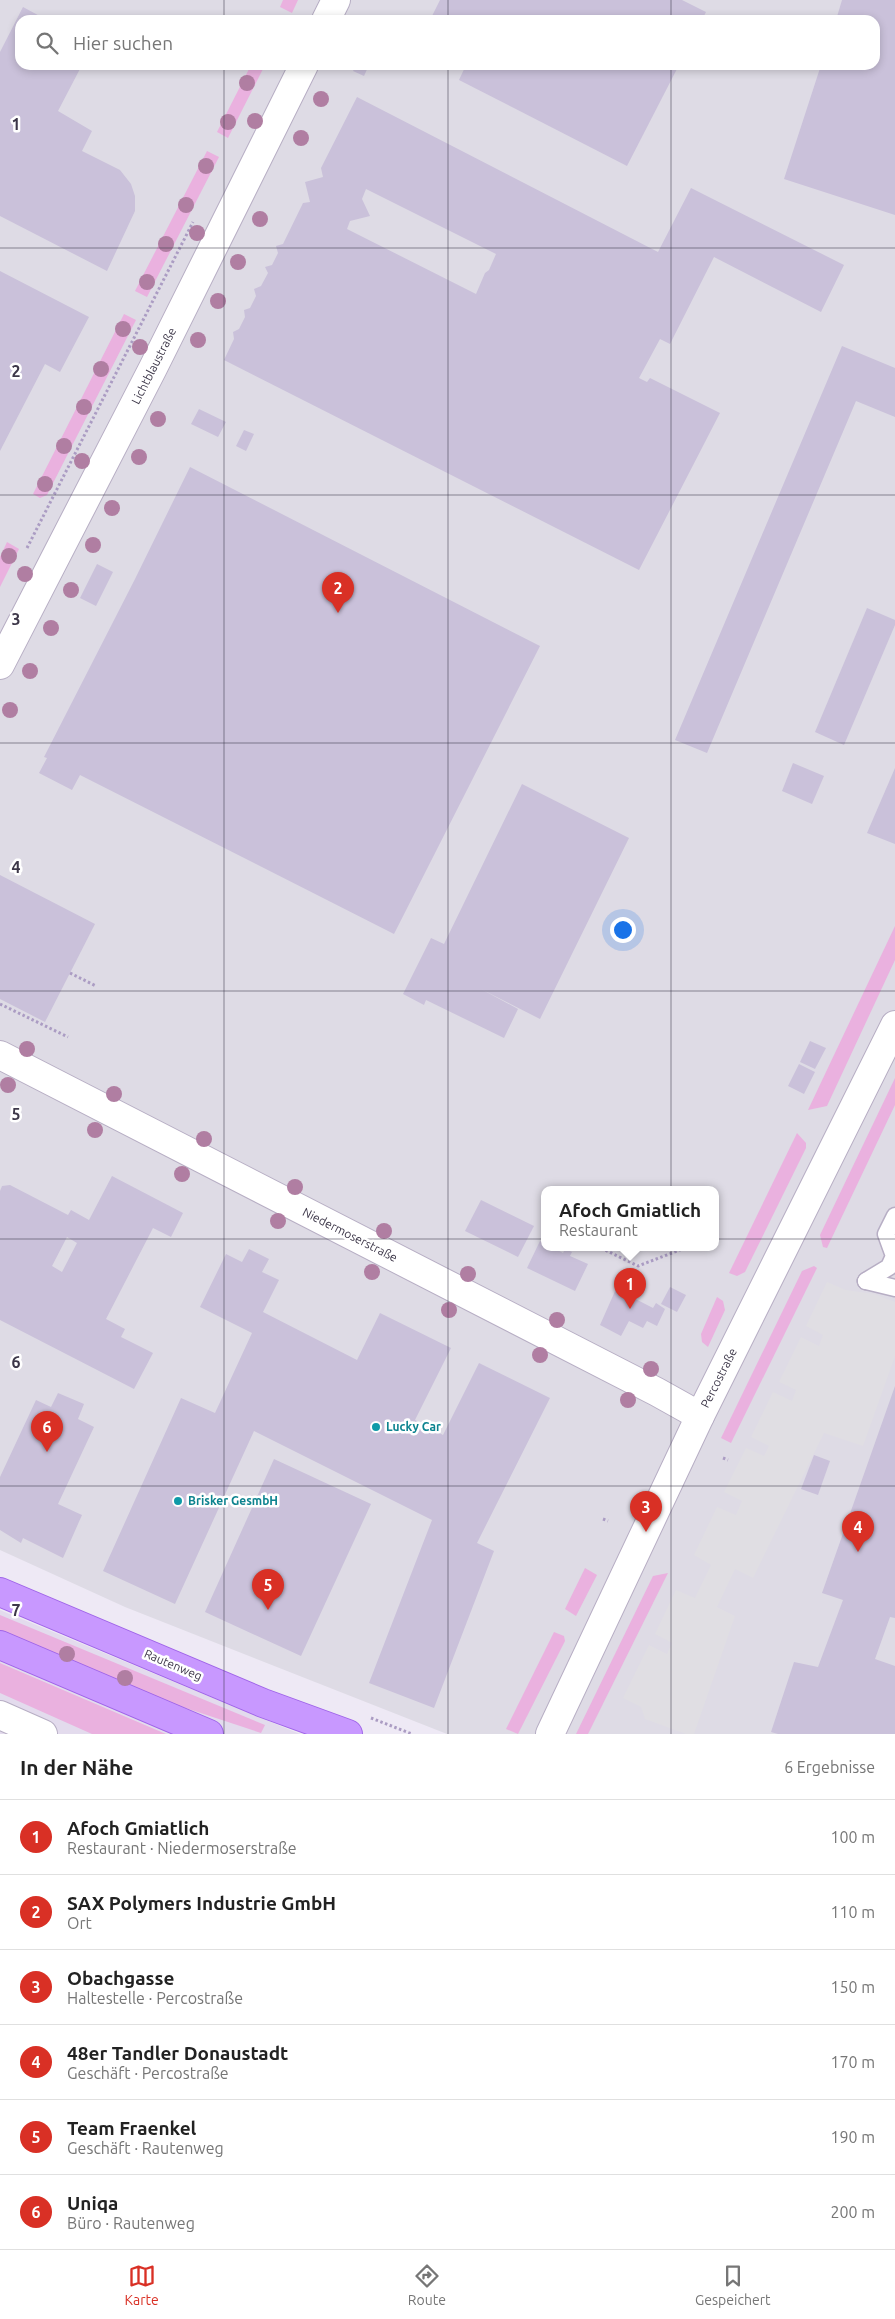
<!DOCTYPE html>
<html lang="de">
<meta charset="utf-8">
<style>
body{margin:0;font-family:Ubuntu,sans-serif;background:#f6f6f6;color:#222}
.you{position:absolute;left:622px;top:929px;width:18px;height:18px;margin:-12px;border:4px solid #fff;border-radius:50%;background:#1a73e8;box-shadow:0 0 0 8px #1a73e833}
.badge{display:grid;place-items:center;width:32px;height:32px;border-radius:50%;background:#d93025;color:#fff;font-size:16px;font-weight:700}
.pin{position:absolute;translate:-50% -41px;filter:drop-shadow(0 1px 2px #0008)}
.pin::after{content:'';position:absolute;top:26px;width:18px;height:15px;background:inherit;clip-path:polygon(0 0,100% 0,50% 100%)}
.popup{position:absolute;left:541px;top:1186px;width:178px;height:65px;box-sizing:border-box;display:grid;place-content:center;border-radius:10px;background:#fff;filter:drop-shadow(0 1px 4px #0005);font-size:16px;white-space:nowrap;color:#767676}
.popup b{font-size:19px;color:#222}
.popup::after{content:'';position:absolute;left:50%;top:100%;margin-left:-10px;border:10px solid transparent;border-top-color:#fff}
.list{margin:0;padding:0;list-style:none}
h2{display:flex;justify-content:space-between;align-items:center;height:65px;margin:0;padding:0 20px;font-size:21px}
h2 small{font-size:16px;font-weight:400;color:#767676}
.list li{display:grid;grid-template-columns:32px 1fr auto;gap:15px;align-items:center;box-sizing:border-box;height:75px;padding:0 20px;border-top:1px solid #e0e0e0}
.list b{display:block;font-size:19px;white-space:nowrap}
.list p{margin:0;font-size:16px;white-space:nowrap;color:#767676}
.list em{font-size:16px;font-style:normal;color:#767676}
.icon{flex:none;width:28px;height:28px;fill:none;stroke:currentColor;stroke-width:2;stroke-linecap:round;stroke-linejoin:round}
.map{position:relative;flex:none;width:895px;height:1734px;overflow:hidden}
.search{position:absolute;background:#fff;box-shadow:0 2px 8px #0003;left:15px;right:15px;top:15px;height:55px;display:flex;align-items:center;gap:12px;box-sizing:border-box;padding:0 18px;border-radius:15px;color:#767676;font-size:19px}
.sheet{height:515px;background:#fff}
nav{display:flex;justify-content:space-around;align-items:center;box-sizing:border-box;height:70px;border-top:1px solid #e0e0e0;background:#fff;font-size:14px;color:#767676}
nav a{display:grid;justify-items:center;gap:2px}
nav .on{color:#d93025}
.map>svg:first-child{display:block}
</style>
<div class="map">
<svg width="895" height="1734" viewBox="0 0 895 1734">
<rect width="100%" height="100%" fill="#eee9f5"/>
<!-- residential -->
<path fill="#e3dbed" d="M 0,1610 L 300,1734 L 0,1734 Z"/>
<!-- industrial -->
<path fill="#dedbe5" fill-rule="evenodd" d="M 0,0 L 895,0 L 895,1734 L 447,1734 L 125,1607 L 0,1550 ZM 20,20 L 875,20 L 875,65 L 20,65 ZM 545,1190 L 715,1190 L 715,1248 L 545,1248 Z"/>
<!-- green -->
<g fill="#eab1df">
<path d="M 283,0 L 298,0 L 292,13 L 280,7 Z"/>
<path d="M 251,65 L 265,65 L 228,138 L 217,132 Z"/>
<path d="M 207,151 L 219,157 L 147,297 L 135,291 Z"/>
<path d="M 124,314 L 136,320 L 47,495 L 40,498 L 33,494 Z"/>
<path d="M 7,542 L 19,549 L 0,587 L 0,557 Z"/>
<path d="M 895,926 L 895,960 L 827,1106 L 808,1110 Z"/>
<path d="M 895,1078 L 895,1105 L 827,1248 L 823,1247 L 820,1235 Z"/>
<path d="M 797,1133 L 806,1143 L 806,1148 L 745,1272 L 737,1276 L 729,1273 Z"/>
<path d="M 814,1266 L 817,1268 L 731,1443 L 721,1438 L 802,1271 Z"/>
<path d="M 717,1297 L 723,1301 L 725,1310 L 708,1347 L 702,1342 L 701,1334 Z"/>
<path d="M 585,1568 L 597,1575 L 576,1616 L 565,1609 Z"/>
<path d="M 668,1573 L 588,1734 L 576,1734 L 653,1576 Z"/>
<path d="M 0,1615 L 265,1725 L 261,1733 L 134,1691 L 0,1633 Z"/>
<path d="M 554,1632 L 564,1636 L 565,1641 L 518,1734 L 506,1729 Z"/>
<path d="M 0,1663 L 166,1734 L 92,1734 L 0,1693 Z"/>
</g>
<!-- parking -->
<path fill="#e0dee3" d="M 827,1282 L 846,1290 L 874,1294 L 895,1302 L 895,1356 L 863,1446 L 824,1433 L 753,1578 L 735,1569 L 717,1607 L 735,1616 L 694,1734 L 686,1734 L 645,1719 L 641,1707 L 623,1698 L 649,1645 L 667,1654 L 672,1643 L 655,1634 L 676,1590 L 695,1598 L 711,1565 L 694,1555 L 717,1507 L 736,1515 L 742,1501 L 724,1492 L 746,1448 L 764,1456 L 769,1446 L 751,1437 L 773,1392 L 792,1401 L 796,1390 L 779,1382 L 801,1337 L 819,1346 L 823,1335 L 806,1326 Z"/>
<!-- building -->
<g fill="#cac1da" fill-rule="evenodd">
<path d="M 440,0 L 682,0 L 706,12 L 702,20 L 430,20 Z"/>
<path d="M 842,0 L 895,0 L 895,215 L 784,179 L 821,65 L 875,65 L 875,20 L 836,20 Z"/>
<path d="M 23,7 L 47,20 L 20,20 L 20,65 L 82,65 L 58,111 L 92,131 L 82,151 L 120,170 L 131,184 L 135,196 L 135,211 L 107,271 L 0,216 L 0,52 Z"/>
<path d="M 356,65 L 369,65 L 364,76 L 353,71 Z"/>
<path d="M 466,65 L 679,65 L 627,166 L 459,80 Z"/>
<path d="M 357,97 L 658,252 L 691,188 L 844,265 L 821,312 L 714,257 L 670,344 L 660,339 L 639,378 L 647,382 L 650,378 L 720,413 L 639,570 L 224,360 L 234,339 L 233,332 L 239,329 L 245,317 L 244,310 L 250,308 L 256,296 L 254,289 L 261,286 L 268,273 L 265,267 L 272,265 L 278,253 L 276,246 L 283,244 L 303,203 L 310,202 L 305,182 L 323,177 L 321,168 ZM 366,189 L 496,254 L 489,270 L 485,273 L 476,294 L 347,229 L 350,221 L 370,216 L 362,199 Z"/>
<path d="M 0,271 L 89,317 L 60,372 L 45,364 L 0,451 Z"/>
<path d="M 842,346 L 895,368 L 895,417 L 856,401 L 707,753 L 675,740 Z"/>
<path d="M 199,409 L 226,422 L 218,437 L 191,424 Z"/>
<path d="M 244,430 L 254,434 L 246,451 L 236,446 Z"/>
<path d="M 190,467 L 540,646 L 394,934 L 80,775 L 72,790 L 39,773 L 47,758 L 44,757 L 135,579 Z"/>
<path d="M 97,564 L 113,572 L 96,606 L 80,598 Z"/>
<path d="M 867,608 L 895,620 L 895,625 L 844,745 L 815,732 Z"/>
<path d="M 793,763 L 824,776 L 812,804 L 782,791 Z"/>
<path d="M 895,768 L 895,844 L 867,833 Z"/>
<path d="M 522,784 L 629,838 L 540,1019 L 481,989 L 518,1009 L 504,1038 L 426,1000 L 424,1005 L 403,994 L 431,938 L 444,944 Z"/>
<path d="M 0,875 L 95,924 L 45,1022 L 0,999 Z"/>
<path d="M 810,1041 L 826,1048 L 815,1069 L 800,1062 Z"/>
<path d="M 799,1064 L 815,1072 L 804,1094 L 788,1086 Z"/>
<path d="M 112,1176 L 183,1213 L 171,1237 L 153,1228 L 106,1319 L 125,1329 L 121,1337 L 153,1353 L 134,1389 L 0,1320 L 0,1191 L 2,1186 L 10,1185 L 68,1215 L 71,1210 L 89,1220 ZM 67,1237 L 77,1243 L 62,1272 L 52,1266 Z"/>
<path d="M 481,1200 L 534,1226 L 518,1257 L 465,1231 Z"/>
<path d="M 540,1241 L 545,1243 L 545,1248 L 554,1248 L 563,1253 L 565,1249 L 572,1252 L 570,1256 L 588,1264 L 575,1291 L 527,1268 Z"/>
<path d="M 249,1249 L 269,1259 L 262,1272 L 279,1280 L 263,1312 L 357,1360 L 380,1313 L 451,1348 L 415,1420 L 443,1435 L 479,1363 L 550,1398 L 477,1543 L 494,1551 L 434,1708 L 369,1683 L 432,1520 L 254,1431 L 175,1604 L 103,1571 L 181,1398 L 215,1413 L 252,1333 L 200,1307 L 226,1254 L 242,1262 Z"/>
<path d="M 670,1287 L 686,1295 L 677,1312 L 661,1304 Z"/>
<path d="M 616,1289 L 653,1308 L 656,1303 L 665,1309 L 657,1326 L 647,1321 L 643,1328 L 629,1321 L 621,1336 L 600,1325 Z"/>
<path d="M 895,1386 L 895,1618 L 890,1617 L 875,1659 L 895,1666 L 895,1734 L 778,1734 L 771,1732 L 794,1662 L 818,1667 L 843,1600 L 822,1593 Z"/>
<path d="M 58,1393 L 84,1404 L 78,1419 L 94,1427 L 58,1504 L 82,1515 L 63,1558 L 23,1538 L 21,1543 L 0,1530 L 0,1477 L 36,1400 L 51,1407 Z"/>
<path d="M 814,1455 L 830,1461 L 818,1495 L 801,1489 Z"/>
<path d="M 274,1459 L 371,1504 L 301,1656 L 205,1612 Z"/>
</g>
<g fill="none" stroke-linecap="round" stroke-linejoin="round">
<!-- service casing -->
<g stroke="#b7aec4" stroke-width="19">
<g id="service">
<path d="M 866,1281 L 889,1267 L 894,1256 L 886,1234 L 895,1216"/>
<path d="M 866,1281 L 895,1288"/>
</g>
</g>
<!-- minor casing -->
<g stroke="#b7aec4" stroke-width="30">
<g id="minor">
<path d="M 326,20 L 336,0"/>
<path d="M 0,665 L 153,368 L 304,65"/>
<path d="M 0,1055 L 657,1392 L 700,1416"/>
<path d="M 0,1715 L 43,1734"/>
<path d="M 550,1734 L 700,1416 L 895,1025"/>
</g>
</g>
<!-- primary casing -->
<g stroke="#9f64e8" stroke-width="30">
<g id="primary">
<path d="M 0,1592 L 263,1703 L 348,1734"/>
<path d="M 0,1645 L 209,1734"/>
</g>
</g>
<!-- path -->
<g stroke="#ab9cc3" stroke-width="3" stroke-dasharray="2.5 2.5" stroke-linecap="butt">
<path d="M 27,548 L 193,222"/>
<path d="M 70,973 L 96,986"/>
<path d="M 0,1004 L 68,1037"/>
<path d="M 601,1248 L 638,1266 L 685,1248"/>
<path d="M 569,1250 L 570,1248"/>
<path d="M 723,1458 L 728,1460"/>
<path d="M 603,1519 L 608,1521"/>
<path d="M 371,1718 L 412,1734"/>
</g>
<!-- service -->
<use href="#service" stroke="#fff" stroke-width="16"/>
<!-- minor -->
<use href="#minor" stroke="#fff" stroke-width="28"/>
<!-- primary -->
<use href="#primary" stroke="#c898ff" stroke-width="28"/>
</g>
<!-- trees -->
<g fill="#b07ea2">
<circle cx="247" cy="83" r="8"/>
<circle cx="321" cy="99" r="8"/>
<circle cx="255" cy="121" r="8"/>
<circle cx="228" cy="122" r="8"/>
<circle cx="301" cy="138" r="8"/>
<circle cx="206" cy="166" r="8"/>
<circle cx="186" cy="205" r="8"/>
<circle cx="260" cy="219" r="8"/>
<circle cx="197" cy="233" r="8"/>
<circle cx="166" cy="244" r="8"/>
<circle cx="238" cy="262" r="8"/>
<circle cx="147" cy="282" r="8"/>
<circle cx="218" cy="301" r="8"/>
<circle cx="123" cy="329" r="8"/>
<circle cx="198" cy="340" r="8"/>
<circle cx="140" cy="347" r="8"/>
<circle cx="101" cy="369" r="8"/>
<circle cx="84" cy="407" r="8"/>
<circle cx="158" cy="419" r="8"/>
<circle cx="64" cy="446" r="8"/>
<circle cx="139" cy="457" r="8"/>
<circle cx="82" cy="461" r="8"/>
<circle cx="45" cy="484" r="8"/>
<circle cx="112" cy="508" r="8"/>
<circle cx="93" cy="545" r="8"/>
<circle cx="9" cy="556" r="8"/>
<circle cx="25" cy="574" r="8"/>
<circle cx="71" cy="590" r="8"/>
<circle cx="51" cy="628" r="8"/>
<circle cx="30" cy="671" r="8"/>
<circle cx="10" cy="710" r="8"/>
<circle cx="27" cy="1049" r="8"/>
<circle cx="8" cy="1085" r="8"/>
<circle cx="114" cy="1094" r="8"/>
<circle cx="95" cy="1130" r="8"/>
<circle cx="204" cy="1139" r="8"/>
<circle cx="182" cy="1174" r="8"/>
<circle cx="295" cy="1187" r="8"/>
<circle cx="278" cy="1221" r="8"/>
<circle cx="384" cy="1231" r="8"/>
<circle cx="372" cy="1272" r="8"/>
<circle cx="468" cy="1274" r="8"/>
<circle cx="449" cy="1310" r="8"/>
<circle cx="557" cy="1320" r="8"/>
<circle cx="540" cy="1355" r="8"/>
<circle cx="651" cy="1369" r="8"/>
<circle cx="628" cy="1400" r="8"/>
<circle cx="67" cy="1654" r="8"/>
<circle cx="125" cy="1678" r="8"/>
</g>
<!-- grid -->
<path fill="none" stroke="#3d3749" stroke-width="1" stroke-opacity="0.55" d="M 224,0 L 224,20M 448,0 L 448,20M 671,0 L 671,20M 224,65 L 224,1734M 448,65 L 448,1734M 671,65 L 671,1734M 0,248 L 895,248M 0,495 L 895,495M 0,743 L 895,743M 0,991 L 895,991M 0,1239 L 895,1239M 0,1486 L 895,1486"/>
<!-- markers -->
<g fill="#0f9aa8" stroke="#fff" stroke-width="2">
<circle cx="376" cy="1427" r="5"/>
<circle cx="178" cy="1501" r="5"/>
</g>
<g text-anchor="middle" stroke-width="5" stroke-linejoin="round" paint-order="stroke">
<!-- street labels -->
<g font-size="12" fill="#3d3749" stroke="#fff">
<text transform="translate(154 366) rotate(-63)" y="4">Lichtblaustraße</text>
<text transform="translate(350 1235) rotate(27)" y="4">Niedermoserstraße</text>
<text transform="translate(719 1378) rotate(-63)" y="4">Percostraße</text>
<text transform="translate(173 1665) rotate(23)" y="4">Rautenweg</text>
</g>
<!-- culture labels -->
<g font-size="12" font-weight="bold" fill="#0d838f" stroke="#fff" text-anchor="start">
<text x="386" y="1431">Lucky Car</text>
<text x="188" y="1505">Brisker GesmbH</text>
</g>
</g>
<g font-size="16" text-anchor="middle" font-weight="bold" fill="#3d3749" stroke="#fff" stroke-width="5" stroke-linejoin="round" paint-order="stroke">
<text x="16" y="130">1</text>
<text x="16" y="377">2</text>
<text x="16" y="625">3</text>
<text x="16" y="873">4</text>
<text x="16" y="1120">5</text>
<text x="16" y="1368">6</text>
<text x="16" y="1616">7</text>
</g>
</svg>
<div class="you"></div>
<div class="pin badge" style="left:630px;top:1309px">1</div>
<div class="popup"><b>Afoch Gmiatlich</b>Restaurant</div>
<div class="pin badge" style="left:338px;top:613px">2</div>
<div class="pin badge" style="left:646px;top:1532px">3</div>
<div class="pin badge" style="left:858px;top:1552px">4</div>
<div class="pin badge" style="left:268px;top:1610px">5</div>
<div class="pin badge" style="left:47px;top:1452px">6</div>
<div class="search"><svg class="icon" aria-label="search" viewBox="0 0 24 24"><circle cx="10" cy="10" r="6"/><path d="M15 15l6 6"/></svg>Hier suchen</div>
</div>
<section class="sheet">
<h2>In der Nähe<small>6 Ergebnisse</small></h2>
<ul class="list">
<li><span class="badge">1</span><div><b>Afoch Gmiatlich</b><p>Restaurant · Niedermoserstraße</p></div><em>100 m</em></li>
<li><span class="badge">2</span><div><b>SAX Polymers Industrie GmbH</b><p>Ort</p></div><em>110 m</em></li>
<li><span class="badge">3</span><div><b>Obachgasse</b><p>Haltestelle · Percostraße</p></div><em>150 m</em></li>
<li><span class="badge">4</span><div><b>48er Tandler Donaustadt</b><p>Geschäft · Percostraße</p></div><em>170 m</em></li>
<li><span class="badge">5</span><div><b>Team Fraenkel</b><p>Geschäft · Rautenweg</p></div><em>190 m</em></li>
<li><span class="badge">6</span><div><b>Uniqa</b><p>Büro · Rautenweg</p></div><em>200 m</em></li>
</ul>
</section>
<nav>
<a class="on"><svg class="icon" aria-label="map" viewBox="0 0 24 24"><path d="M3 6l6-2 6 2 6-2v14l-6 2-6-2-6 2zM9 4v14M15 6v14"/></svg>Karte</a>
<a><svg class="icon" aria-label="directions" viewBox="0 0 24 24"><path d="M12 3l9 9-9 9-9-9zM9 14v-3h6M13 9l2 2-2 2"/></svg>Route</a>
<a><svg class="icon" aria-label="saved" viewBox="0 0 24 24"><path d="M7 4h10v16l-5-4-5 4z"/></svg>Gespeichert</a>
</nav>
